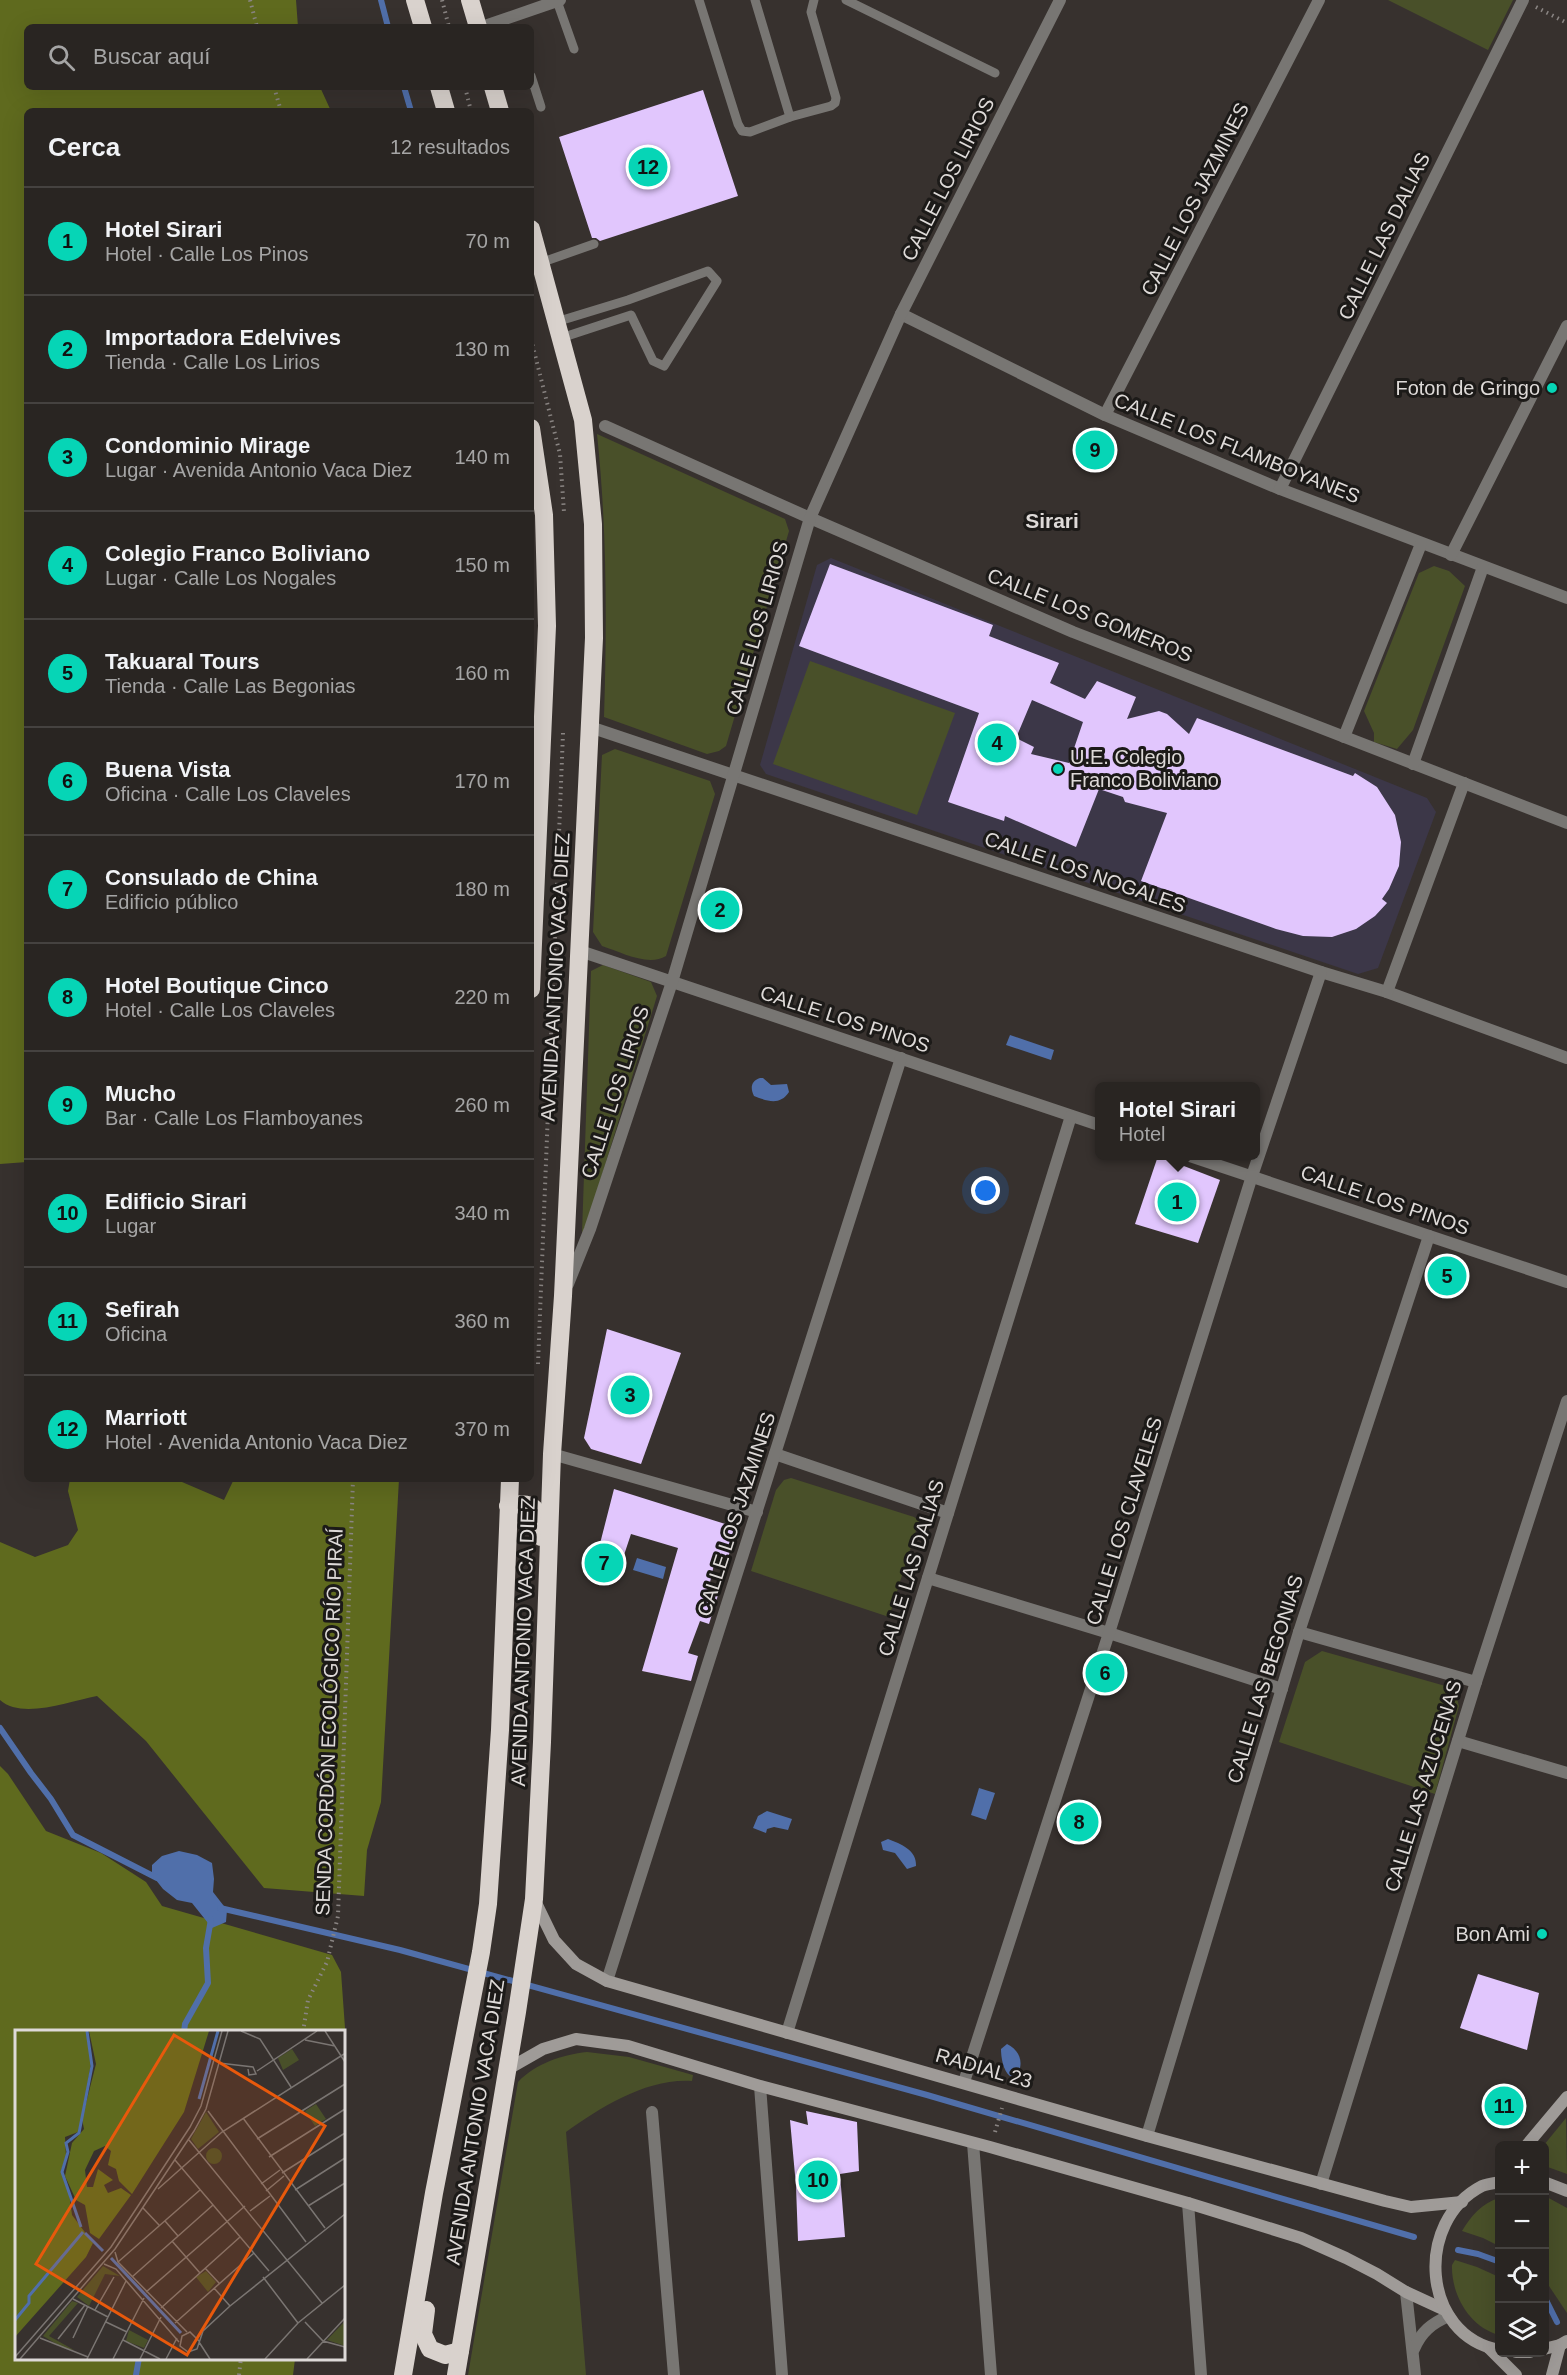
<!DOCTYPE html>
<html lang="es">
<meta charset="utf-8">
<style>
body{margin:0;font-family:Arial,sans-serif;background:#312d2a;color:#f1f3f6}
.controls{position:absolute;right:18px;bottom:18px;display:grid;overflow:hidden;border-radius:9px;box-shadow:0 6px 24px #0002}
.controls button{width:54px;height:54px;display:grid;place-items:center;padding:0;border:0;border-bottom:2px solid #454240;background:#292522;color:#f1f3f6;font:30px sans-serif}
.you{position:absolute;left:986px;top:1191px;width:21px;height:21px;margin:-15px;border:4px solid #fff;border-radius:50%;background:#1a73e8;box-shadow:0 0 0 9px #1a73e833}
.badge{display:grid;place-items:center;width:39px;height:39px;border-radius:50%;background:#06d5b6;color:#111;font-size:20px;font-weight:700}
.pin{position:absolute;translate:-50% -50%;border:3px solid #fff;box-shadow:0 2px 6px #0006}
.popup{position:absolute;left:1095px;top:1082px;width:165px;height:78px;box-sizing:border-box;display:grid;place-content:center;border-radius:9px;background:#292522;filter:drop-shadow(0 2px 4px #0005);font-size:20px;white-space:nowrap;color:#a5a5a5}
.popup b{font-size:22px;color:#f1f3f6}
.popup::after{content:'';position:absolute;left:50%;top:100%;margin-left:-12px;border:12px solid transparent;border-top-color:#292522}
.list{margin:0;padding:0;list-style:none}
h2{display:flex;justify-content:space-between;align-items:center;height:78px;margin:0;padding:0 24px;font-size:26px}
h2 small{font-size:20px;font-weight:400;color:#a5a5a5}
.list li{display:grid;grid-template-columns:39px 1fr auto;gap:18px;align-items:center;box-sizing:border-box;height:108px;padding:0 24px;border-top:2px solid #454240}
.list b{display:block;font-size:22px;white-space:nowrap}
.list p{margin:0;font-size:20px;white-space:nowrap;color:#a5a5a5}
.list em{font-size:20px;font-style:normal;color:#a5a5a5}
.icon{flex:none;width:33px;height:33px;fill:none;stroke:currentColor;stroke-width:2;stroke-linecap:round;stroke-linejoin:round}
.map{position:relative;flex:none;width:1567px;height:2375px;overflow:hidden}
.search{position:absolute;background:#292522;box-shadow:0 6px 24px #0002;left:24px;top:24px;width:510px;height:66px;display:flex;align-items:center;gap:15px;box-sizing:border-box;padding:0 21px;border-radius:9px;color:#a5a5a5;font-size:22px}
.panel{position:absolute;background:#292522;box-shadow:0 6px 24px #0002;left:24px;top:108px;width:510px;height:1374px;border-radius:9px}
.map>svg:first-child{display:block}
</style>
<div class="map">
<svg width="1567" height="2375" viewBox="0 0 1567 2375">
<rect width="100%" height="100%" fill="#37312e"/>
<!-- education -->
<path fill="#3c3748" d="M 831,558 L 1427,798 L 1436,812 L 1378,968 L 1358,974 L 766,774 L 760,765 L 817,565 Z"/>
<!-- green -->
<g fill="#495029">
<path d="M 1388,0 L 1513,0 L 1488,50 Z"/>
<path d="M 597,434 L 785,519 L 789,531 L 726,746 L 719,751 L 707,754 L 604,717 C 607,623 607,528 597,434 Z"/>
<path d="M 1434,566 L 1449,571 L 1465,586 L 1413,730 L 1397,749 L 1374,742 L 1374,733 L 1364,711 L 1419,573 Z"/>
<path d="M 810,661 L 955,713 L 917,815 L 773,764 Z"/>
<path d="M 615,749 L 710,781 L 715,794 L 666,956 C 648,967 621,952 602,946 L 593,932 L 602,755 Z"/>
<path d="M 603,965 L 651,982 L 657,996 L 586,1227 L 582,1233 L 591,971 Z"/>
<path d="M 791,1478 L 914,1517 L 919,1521 L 889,1617 L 751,1571 L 776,1490 L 784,1480 Z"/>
<path d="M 1322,1651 L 1449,1687 L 1456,1695 L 1459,1706 L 1435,1794 L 1279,1742 L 1305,1662 Z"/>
<path d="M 587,2052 L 629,2057 L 693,2075 L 692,2081 C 647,2078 601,2107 566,2132 L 586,2375 L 468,2375 L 518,2082 C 536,2063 562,2055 587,2052 Z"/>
<path d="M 1566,2118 L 1567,2174 L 1545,2166 L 1544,2145 Z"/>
<path d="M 1545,2196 L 1567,2208 L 1567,2313 L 1545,2280 Z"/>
<path d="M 1499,2198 L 1499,2246 L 1483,2238 L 1462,2231 C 1471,2216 1482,2203 1499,2198 Z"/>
<path d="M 1455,2260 L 1477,2267 L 1499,2277 L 1499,2335 C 1469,2327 1451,2294 1452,2265 Z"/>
</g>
<!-- forest -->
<g fill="#5f6a1e">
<path d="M 0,0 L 296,0 L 298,27 L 27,27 L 27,87 L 320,87 L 331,111 L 27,111 L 27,1162 L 0,1164 Z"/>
<path d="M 70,1479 L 175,1479 L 224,1500 L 234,1479 L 399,1479 L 381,1802 L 367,1850 L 364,1896 L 264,1888 L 146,1741 L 97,1696 C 70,1701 22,1720 0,1700 L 0,1542 L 35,1557 L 68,1545 L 78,1530 L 68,1491 Z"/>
<path d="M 0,1766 L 8,1774 L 46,1831 L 101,1853 L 146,1882 L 162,1906 L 332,1955 L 341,1972 L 346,2042 L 344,2087 L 344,2032 L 16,2032 L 16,2358 L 295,2359 L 293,2375 L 0,2375 Z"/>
</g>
<!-- water -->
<g fill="#506faa">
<path d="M 1010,1035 L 1054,1050 L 1051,1060 L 1006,1045 Z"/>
<path d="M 760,1078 L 763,1078 L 771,1085 L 787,1084 L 789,1092 C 780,1106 767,1101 754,1096 C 750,1088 751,1081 760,1078 Z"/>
<path d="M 637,1558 L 666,1567 L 663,1579 L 633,1570 Z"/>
<path d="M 979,1788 L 995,1793 L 986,1820 L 971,1815 Z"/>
<path d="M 767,1811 L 792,1819 L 788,1830 L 774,1827 L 767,1829 L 766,1833 L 753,1828 L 758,1816 Z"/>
<path d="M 888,1839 C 901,1844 917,1850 916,1866 L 907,1869 L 895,1853 L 883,1850 L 881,1842 Z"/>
<path d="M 179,1851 L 197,1855 L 212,1863 L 214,1879 L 213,1892 L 227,1910 L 226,1922 L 212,1928 L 192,1903 L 177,1900 L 163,1889 L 152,1875 L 152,1865 L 162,1856 Z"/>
<path d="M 1007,2044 C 1019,2050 1024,2061 1018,2074 L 1010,2076 C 1003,2071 1001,2057 1001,2049 Z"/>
</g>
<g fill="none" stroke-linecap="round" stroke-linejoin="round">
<!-- stream -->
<g stroke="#506faa" stroke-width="6">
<path d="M 381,0 L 388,27"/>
<path d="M 404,87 L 411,111"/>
<path d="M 0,1728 L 31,1773 L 51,1799 L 73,1835 L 157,1878"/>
<path d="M 220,1908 L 400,1950 L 927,2095 L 1414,2237"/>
<path d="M 184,2032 L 185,2024 L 208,1983 L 206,1948 L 211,1919"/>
<path d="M 1458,2250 L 1478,2254 L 1500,2262"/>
<path d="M 1544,2296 L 1557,2322"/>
<path d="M 136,2375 L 139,2358"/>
</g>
</g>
<!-- building -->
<g fill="#e1c6fd" fill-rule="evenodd">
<path d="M 703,90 L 738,196 L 600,241 L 596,238 L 592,238 L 559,137 Z"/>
<path d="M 830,564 L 993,625 L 989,636 L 1059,663 L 1050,683 L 1085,699 L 1097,681 L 1136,697 L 1127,719 L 1159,711 L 1167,714 L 1189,734 L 1197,718 L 1353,776 L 1355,773 L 1377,787 L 1395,815 L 1401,842 L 1399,866 L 1389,889 L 1382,899 L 1387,903 L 1375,916 L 1356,929 L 1332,937 L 1303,936 L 1276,929 L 1141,881 L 1167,813 L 1125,802 L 1123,797 L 1099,789 L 1076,847 L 1005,816 L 1004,821 L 948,802 L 979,713 L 799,646 ZM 1032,700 L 1083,722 L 1069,763 L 1031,754 L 1034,747 L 1016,738 Z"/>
<path d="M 1158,1156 L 1220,1180 L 1198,1243 L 1135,1224 Z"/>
<path d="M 607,1329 L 681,1353 L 641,1464 L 591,1449 L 584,1438 Z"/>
<path d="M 614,1489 L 738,1528 L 726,1563 L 715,1560 L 709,1587 L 719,1592 L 709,1624 L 700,1621 L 688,1653 L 698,1656 L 691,1681 L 642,1671 L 678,1548 L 631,1534 L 616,1579 L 593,1571 Z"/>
<path d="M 1478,1974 L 1539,1993 L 1527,2050 L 1460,2028 Z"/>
<path d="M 1496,2096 L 1519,2100 L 1506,2125 L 1487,2114 Z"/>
<path d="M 806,2111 L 857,2122 L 859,2171 L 840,2174 L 845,2237 L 798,2241 L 796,2186 L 790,2120 L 808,2125 Z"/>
</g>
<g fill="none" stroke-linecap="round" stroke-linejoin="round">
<!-- path -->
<g stroke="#8a8583" stroke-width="4" stroke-dasharray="1.5 4.5" stroke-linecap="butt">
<path d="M 250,0 L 257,27"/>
<path d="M 442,0 L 449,27"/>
<path d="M 1536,7 L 1567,23"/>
<path d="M 274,87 L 281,111"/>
<path d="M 465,87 L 471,111"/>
<path d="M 531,339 L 560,454 L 564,512"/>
<path d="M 538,1364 L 563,733"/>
<path d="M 303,2032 L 308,2000 L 327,1962 L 338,1916 L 353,1479"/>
<path d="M 995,2132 L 1002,2108"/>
<path d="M 239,2375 L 241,2358"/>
</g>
<!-- lane -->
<g stroke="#787673" stroke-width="9">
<path d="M 699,0 L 738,124 L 742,131 L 750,132 L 790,117 L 755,0"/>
<path d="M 846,0 L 995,73"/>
<path d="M 557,1 L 574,49"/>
<path d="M 531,76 L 541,107"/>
<path d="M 790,117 L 831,106 L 835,103 L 836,98 L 811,12 L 814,0"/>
<path d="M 540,263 L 594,244"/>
<path d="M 556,322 L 628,300 L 708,271 L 717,281 L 664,366 L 653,361 L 631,315 L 561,338"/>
</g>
<!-- street -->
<g stroke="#787673" stroke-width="12">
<path d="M 482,27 L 560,0"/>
<path d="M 901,314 L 1105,415 L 1280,489 L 1567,598"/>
<path d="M 1105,415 L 1319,0"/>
<path d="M 605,426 L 810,518 L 1073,632 L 1567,823"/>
<path d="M 1280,489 L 1523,0"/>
<path d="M 1451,555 L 1567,326"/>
<path d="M 590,727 L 1321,972 L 1387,992 L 1567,1058"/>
<path d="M 1344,737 L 1421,544"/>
<path d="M 1413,764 L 1483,567"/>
<path d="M 580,951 L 1099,1125"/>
<path d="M 1387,992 L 1464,783"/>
<path d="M 1190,1156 L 1567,1282"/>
<path d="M 568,1284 L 590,1229 L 672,982 L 810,518 L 901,314 L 1060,0"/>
<path d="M 552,1454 L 757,1512"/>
<path d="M 775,1454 L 948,1513"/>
<path d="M 928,1578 L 1109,1633 L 1282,1689"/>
<path d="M 1299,1632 L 1476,1682"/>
<path d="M 1458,1741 L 1567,1773"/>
<path d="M 607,1981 L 901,1058"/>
<path d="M 787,2033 L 1071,1116"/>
<path d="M 964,2082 L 1109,1633 L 1252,1176 L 1321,972"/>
<path d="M 760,2086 L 782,2375"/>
<path d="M 652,2112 L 674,2375"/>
<path d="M 1147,2136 L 1299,1632 L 1429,1236"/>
<path d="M 973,2143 L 991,2375"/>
<path d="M 1321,2184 L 1476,1682 L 1567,1401"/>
<path d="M 1188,2203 L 1201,2375"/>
<path d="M 1406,2292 L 1415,2375"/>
<path d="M 1414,2349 C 1421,2332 1432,2323 1449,2316"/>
</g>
<!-- secondary -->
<g stroke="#9f9b98" stroke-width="12">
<path d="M 535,1901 L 554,1940 L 576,1964 L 607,1981 L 1147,2136 L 1385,2201 L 1411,2207 L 1462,2202"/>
<path d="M 508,2069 L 543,2049 L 576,2039 L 628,2046 L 760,2086 L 990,2147 L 1188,2203 L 1301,2238 L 1346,2258 L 1377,2274 L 1406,2292 L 1445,2310"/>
<path d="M 1526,2146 L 1567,2097"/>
<path d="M 1500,2182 C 1494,2183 1487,2184 1482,2186 C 1414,2221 1421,2336 1500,2350"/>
<path d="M 1544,2182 L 1567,2191"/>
<path d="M 1489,2348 L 1516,2375"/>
<path d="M 1544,2349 L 1560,2345 L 1567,2341"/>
<path d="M 1516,2352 L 1530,2352"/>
<path d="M 1552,2375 L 1560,2345"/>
</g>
<!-- highway -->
<g stroke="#d9d2cd" stroke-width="18">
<path d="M 415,0 L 423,27"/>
<path d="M 470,0 L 478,27"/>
<path d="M 439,87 L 446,111"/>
<path d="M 493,87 L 500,111"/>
<path d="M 531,428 L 544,515 L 547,626 L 531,989"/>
<path d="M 508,1506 C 538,1499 538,1511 541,1537"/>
<path d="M 426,2310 L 423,2334 L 430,2349 L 445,2355 L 460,2351"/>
<path d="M 403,2375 L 434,2193 L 481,1952 L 488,1904 L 500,1730 L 510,1479"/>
<path d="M 456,2375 L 517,2012 L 534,1899 L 542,1742 L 552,1454 L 563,1296 L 594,638 L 593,524 L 583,420 L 531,229"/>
</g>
</g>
<!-- markers -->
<g fill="#06d5b6" stroke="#1c1a18" stroke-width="2">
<circle cx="1552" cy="388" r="6"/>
<circle cx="1058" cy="769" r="6"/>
<circle cx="1542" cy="1934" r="6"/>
</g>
<g text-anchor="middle" stroke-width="6" stroke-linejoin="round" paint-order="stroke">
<!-- street labels -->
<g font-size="20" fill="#dedad8" stroke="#1c1a18">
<text transform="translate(948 179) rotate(-63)" y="7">CALLE LOS LIRIOS</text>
<text transform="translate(1195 199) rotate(-63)" y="7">CALLE LOS JAZMINES</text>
<text transform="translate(1384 236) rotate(-64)" y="7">CALLE LAS DALIAS</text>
<text transform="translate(1237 448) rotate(22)" y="7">CALLE LOS FLAMBOYANES</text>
<text transform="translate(1090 615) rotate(22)" y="7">CALLE LOS GOMEROS</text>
<text transform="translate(757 628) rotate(-74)" y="7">CALLE LOS LIRIOS</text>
<text transform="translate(1085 872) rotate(19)" y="7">CALLE LOS NOGALES</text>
<text transform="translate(555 977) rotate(-87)" y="7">AVENIDA ANTONIO VACA DIEZ</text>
<text transform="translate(845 1019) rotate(18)" y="7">CALLE LOS PINOS</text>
<text transform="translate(615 1092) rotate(-72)" y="7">CALLE LOS LIRIOS</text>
<text transform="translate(1385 1200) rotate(19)" y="7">CALLE LOS PINOS</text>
<text transform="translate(736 1514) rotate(-72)" y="7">CALLE LOS JAZMINES</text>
<text transform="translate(1124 1521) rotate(-73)" y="7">CALLE LOS CLAVELES</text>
<text transform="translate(911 1568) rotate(-73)" y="7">CALLE LAS DALIAS</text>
<text transform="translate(523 1642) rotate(-88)" y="7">AVENIDA ANTONIO VACA DIEZ</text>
<text transform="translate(1265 1679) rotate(-73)" y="7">CALLE LAS BEGONIAS</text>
<text transform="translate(329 1722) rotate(-88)" y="7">SENDA CORDÓN ECOLÓGICO RÍO PIRAÍ</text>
<text transform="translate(1423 1786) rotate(-73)" y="7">CALLE LAS AZUCENAS</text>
<text transform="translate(984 2068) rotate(16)" y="7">RADIAL 23</text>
<text transform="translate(475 2122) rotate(-81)" y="7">AVENIDA ANTONIO VACA DIEZ</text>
</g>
<!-- poi labels -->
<g font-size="20" fill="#dedad8" stroke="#1c1a18" text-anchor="end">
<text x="1540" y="395">Foton de Gringo</text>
<text x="1070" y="764" text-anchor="start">U.E. Colegio<tspan x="1070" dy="23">Franco Boliviano</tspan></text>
<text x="1530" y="1941">Bon Ami</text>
</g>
<!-- neighbourhood labels -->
<g font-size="21" font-weight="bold" fill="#dedad8" stroke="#1c1a18">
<text x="1052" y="528">Sirari</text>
</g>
</g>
<!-- overview -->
<g transform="translate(15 2030)">
<rect width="330" height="330" fill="#37312e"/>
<path d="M 277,19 L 284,30 L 268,40 L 263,28 ZM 301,74 L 311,89 L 300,96 L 290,81 ZM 191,82 L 204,102 L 183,119 L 176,109 ZM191 126a8 8 0 1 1 16 0a8 8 0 1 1-16 0ZM 88,236 L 105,246 L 90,244 L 74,276 L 62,267 ZM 191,241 L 201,252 L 193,262 L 181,247 ZM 57,271 L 63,273 L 34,306 L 59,320 L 48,318 L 28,306 ZM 330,291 L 330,316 L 312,310 ZM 114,300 L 133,310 L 129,318 L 111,311 Z" fill="#495029"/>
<path d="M 0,1 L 71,1 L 76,33 L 68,82 L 63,102 L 50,107 L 51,126 L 46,141 L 54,162 L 57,185 L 78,213 L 71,227 L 0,307 ZM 74,1 L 194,1 L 169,82 L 117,164 L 104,151 L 101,139 L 93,135 L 96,121 L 90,116 L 79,121 L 70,140 L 72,157 L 78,157 L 83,139 L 98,150 L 89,155 L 93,163 L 106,158 L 116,165 L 84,209 L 75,203 L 70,175 L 61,170 L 50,146 L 57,113 L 69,99 L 67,89 L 81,34 Z" fill="#5f6a1e"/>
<path fill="none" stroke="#506faa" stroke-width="3" d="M 184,69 L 203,1M 66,197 L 47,142 L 53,122 L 51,113 L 64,103 L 77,36 L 72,1M 70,203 L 88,221M 96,228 L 166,303M 0,290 L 14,273 L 14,266 L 68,202"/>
<path fill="none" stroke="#7a7572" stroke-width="1.5" d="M 226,1 L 245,9 L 276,57M 310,1 L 330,32M 290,10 L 320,16M 204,33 L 238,37 L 241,44 L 234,45 L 233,39M 242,41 L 302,1M 193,81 L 291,212M 228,88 L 310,198M 242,109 L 330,54M 174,110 L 307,273M 254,127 L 330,79M 160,130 L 254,241M 267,143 L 330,103M 246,154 L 265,140M 143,159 L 207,102 L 329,24M 280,160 L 330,128M 251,161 L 269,146M 293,176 L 330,153M 128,178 L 144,195M 235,181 L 255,166M 150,191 L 163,206M 157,211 L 185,243M 100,222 L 103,232 L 172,302M 103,232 L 185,160M 89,234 L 101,239 L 164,312M 190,238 L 204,253M 117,247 L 198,175M 248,247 L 283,293M 199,258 L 215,276M 131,262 L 230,176M 58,269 L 93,287M 146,278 L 225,207M 80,280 L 99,247M 91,292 L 112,302M 290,292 L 308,311 L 330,317M 160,293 L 239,223M 25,308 L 73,327M 58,308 L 73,276M 43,309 L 70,275M 108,310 L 145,329M 184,312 L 195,329M 173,322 L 182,319 L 188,301 L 215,276 L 330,184M 173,322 L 165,316 L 167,306 L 175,302 L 184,311M 0,327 L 96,217 L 175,97 L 186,76 L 207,1M 5,329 L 100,219 L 179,101 L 191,79 L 213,1M 72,329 L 111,251M 98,329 L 129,268M 125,329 L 146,287M 151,329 L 162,308M 250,329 L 283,293 L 330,255M 292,329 L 330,288"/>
<path fill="#e8590c" fill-opacity="0.15" stroke="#e8590c" stroke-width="3" d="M 159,5 L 310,96 L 172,325 L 21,234 Z"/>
<rect width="330" height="330" fill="none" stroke="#dedad8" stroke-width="3"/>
</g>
</svg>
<div class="controls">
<button>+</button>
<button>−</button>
<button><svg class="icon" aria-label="locate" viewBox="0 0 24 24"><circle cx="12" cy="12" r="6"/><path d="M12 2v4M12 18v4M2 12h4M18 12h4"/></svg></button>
<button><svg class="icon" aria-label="layers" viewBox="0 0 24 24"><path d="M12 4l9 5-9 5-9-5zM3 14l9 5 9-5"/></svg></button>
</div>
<div class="you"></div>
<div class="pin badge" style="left:1177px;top:1202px">1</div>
<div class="popup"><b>Hotel Sirari</b>Hotel</div>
<div class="pin badge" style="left:720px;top:910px">2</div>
<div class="pin badge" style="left:630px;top:1395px">3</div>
<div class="pin badge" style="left:997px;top:743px">4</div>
<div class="pin badge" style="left:1447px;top:1276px">5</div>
<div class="pin badge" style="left:1105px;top:1673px">6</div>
<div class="pin badge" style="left:604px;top:1563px">7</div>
<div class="pin badge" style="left:1079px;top:1822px">8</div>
<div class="pin badge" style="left:1095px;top:450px">9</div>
<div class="pin badge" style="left:818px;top:2180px">10</div>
<div class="pin badge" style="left:1504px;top:2106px">11</div>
<div class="pin badge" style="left:648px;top:167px">12</div>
<div class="search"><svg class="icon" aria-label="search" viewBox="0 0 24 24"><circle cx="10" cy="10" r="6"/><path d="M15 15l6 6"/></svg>Buscar aquí</div>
<section class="panel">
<h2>Cerca<small>12 resultados</small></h2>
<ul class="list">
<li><span class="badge">1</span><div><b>Hotel Sirari</b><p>Hotel · Calle Los Pinos</p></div><em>70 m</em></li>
<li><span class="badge">2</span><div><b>Importadora Edelvives</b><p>Tienda · Calle Los Lirios</p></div><em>130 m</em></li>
<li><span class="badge">3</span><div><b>Condominio Mirage</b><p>Lugar · Avenida Antonio Vaca Diez</p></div><em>140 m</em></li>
<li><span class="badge">4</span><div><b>Colegio Franco Boliviano</b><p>Lugar · Calle Los Nogales</p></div><em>150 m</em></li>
<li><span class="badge">5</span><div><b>Takuaral Tours</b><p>Tienda · Calle Las Begonias</p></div><em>160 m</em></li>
<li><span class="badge">6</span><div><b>Buena Vista</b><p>Oficina · Calle Los Claveles</p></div><em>170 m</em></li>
<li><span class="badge">7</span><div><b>Consulado de China</b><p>Edificio público</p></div><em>180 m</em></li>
<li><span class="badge">8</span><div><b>Hotel Boutique Cinco</b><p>Hotel · Calle Los Claveles</p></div><em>220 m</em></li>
<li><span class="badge">9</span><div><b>Mucho</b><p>Bar · Calle Los Flamboyanes</p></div><em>260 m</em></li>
<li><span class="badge">10</span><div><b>Edificio Sirari</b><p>Lugar</p></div><em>340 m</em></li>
<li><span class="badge">11</span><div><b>Sefirah</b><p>Oficina</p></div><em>360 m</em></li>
<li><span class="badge">12</span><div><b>Marriott</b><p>Hotel · Avenida Antonio Vaca Diez</p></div><em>370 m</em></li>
</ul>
</section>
</div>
